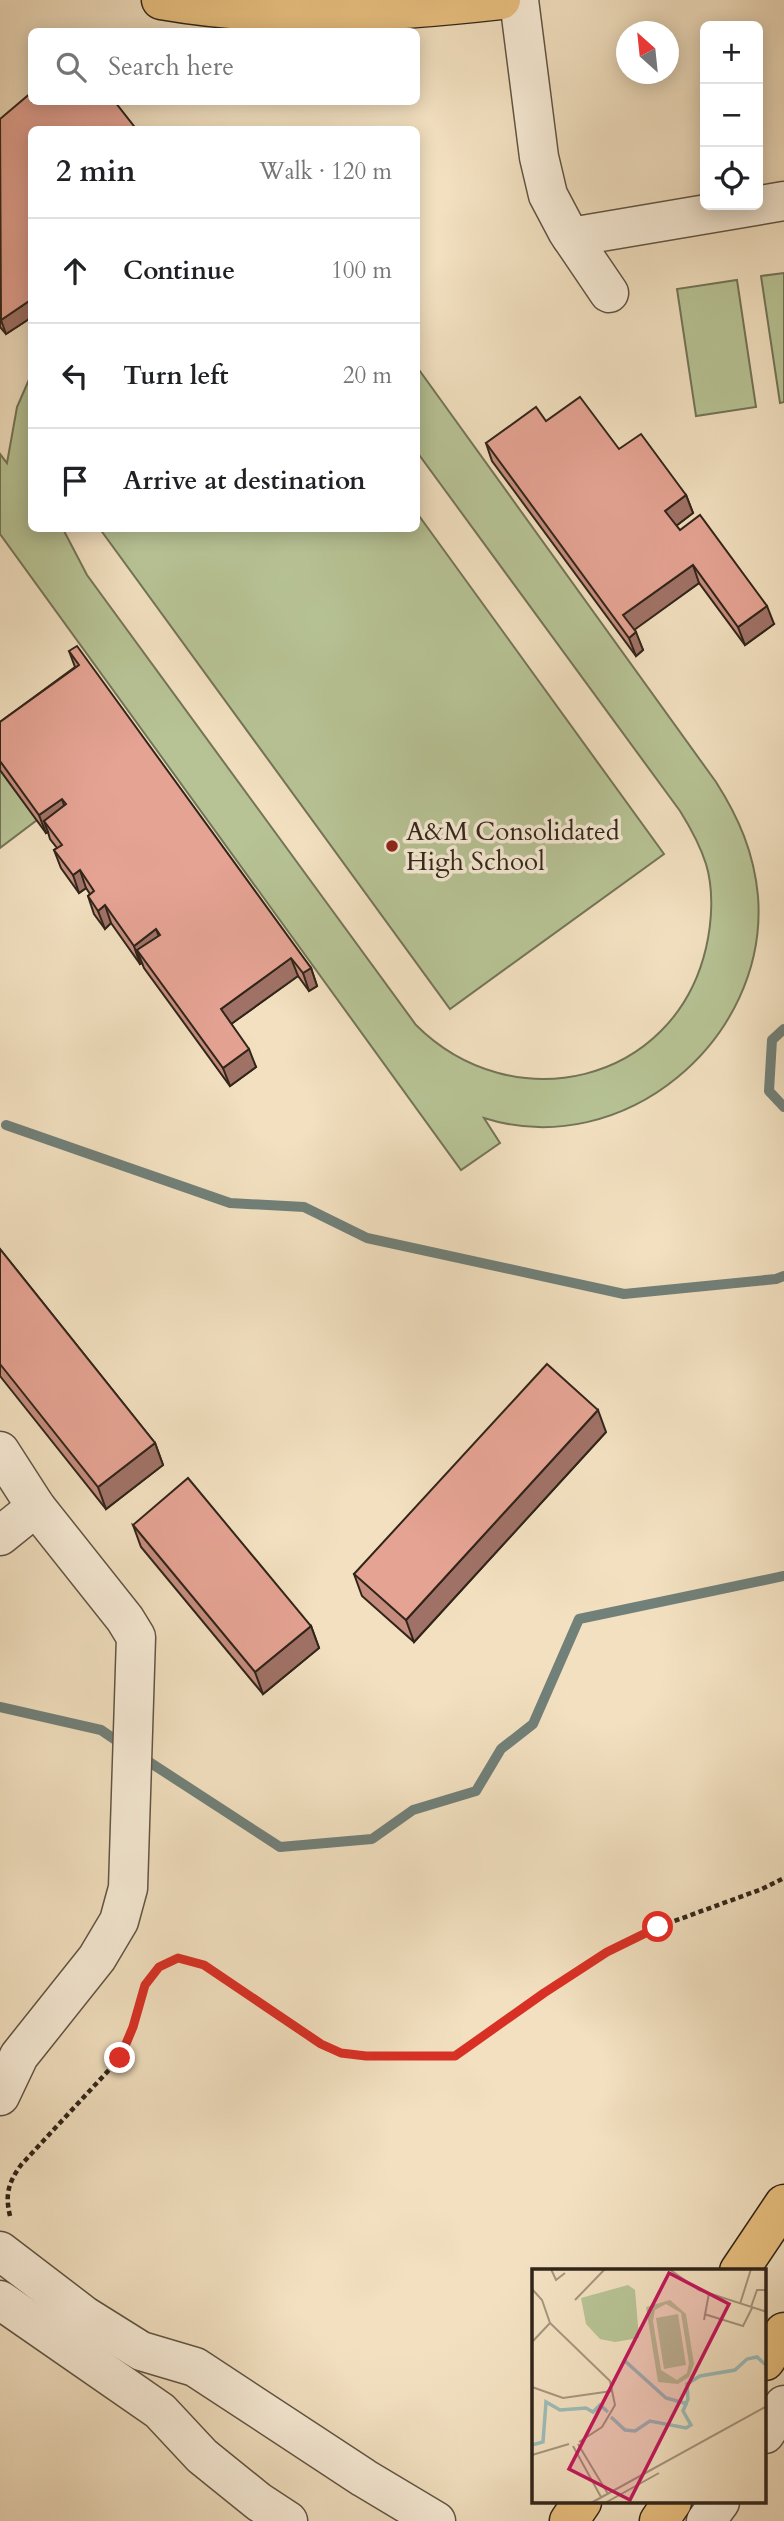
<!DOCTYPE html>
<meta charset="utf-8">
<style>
body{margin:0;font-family:Cardo,serif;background:#f2f2f2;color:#202124}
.controls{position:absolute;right:21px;top:21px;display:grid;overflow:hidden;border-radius:10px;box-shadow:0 4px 18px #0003}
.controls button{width:63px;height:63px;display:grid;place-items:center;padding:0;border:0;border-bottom:2px solid #e0e0e0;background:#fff;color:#202124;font:35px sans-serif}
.compass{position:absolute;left:616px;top:21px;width:63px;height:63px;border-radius:50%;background:#fff;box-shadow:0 4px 18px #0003;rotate:333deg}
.stop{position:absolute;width:21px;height:21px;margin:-16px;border:5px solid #d93025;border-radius:50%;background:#fff}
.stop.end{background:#d93025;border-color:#fff;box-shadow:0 2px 7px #0008}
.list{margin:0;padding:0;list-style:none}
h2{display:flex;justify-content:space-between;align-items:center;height:91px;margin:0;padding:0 28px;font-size:30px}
h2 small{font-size:23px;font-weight:400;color:#757577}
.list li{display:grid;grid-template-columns:46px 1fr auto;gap:21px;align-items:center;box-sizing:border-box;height:105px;padding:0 28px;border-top:2px solid #e0e0e0}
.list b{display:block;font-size:26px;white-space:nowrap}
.list em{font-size:23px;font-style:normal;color:#757577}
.icon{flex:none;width:38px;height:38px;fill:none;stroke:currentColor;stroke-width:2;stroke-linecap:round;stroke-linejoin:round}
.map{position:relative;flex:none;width:784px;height:2521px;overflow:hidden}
.search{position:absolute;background:#fff;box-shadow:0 4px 18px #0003;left:28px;top:28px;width:392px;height:77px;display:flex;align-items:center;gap:18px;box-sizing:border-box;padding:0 24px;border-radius:10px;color:#757577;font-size:26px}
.panel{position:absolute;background:#fff;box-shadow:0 4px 18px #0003;left:28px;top:126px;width:392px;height:406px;border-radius:10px}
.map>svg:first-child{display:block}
</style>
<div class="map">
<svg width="784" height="2521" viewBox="0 0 784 2521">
<rect width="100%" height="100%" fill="#f2e0c0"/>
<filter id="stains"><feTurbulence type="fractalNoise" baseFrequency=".00286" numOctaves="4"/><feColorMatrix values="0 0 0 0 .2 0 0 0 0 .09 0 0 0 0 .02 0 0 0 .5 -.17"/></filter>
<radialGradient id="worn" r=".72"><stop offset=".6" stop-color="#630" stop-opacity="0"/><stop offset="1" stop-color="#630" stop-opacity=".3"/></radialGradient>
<!-- green -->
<g fill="#b7c395" stroke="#747458" stroke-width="2">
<path d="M 784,273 L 784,402 L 780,403 L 761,276 Z"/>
<path d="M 737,280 L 756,407 L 696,416 L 677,289 Z"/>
<path d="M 417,367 L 716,782 C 739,818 754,853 758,896 C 769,1040 623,1162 484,1118 L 500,1143 L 461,1170 L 0,534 L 0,454 L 7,463 L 17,407 L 31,375 L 32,528 L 63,529 L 87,575 L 416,1025 C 512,1121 674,1085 706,948 C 712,922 714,890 706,864 C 700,845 690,827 680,811 L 417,452 Z"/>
<path d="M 417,513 L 664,854 L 450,1009 L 100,529 L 416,528 Z"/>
<path d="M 0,770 L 37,820 L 0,848 Z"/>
</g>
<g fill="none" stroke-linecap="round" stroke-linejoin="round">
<!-- stream -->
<g stroke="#718079" stroke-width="10">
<path d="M 784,1029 L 772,1040 L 769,1091 L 784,1107"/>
<path d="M 6,1125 L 230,1203 L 304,1207 L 367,1238 L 624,1294 L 776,1279 L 784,1276"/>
<path d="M 0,1707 L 101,1730 L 123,1745"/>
<path d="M 140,1756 L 280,1847 L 372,1839 L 413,1810 L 476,1791 L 501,1749 L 533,1724 L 579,1619 L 784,1576"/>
</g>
<!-- minor casing -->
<g stroke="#615444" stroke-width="41">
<g id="minor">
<path d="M 519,0 L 539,157 L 548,195 L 567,231 L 609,293"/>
<path d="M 571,237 L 784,201"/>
<path d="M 0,1451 L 36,1507 L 125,1619 L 136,1637 L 128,1888 L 119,1921 L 97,1958 L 19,2056 L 0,2096"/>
<path d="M 0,1536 L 36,1507"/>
<path d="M 0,2251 L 85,2316 L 141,2351 L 195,2367 L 364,2478 L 436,2521"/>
<path d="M 0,2300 L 160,2411 L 202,2456 L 259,2502 L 288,2521"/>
<path d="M 765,2434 L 784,2405"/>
<path d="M 706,2521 L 720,2502"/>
</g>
</g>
<!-- major casing -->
<g stroke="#31251a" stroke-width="41">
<path id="major" d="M 161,0 C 276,20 385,13 501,0"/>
</g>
<!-- highway casing -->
<g stroke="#31251a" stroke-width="41">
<g id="highway">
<path d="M 739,2271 L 784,2204"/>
<path d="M 765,2361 L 784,2332"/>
<path d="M 569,2521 L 582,2502"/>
<path d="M 659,2521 L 672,2502"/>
</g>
</g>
<!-- path -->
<path stroke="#31251a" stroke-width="4.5" stroke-dasharray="5 3.5" stroke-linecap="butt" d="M 10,2216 C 5,2195 8,2183 21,2165 L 120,2058 L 133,2027 L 145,1985 L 159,1967 L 178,1958 L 204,1965 L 321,2044 L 341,2053 L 366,2056 L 455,2056 L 544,1993 L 607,1953 L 658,1927 L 762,1889 L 784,1878"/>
<!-- minor -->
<use href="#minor" stroke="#f7ebd6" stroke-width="38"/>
<!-- major -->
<use href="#major" stroke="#e9c080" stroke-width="38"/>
<!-- highway -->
<use href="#highway" stroke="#e9c080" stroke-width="38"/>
</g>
<!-- wall -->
<g fill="#c58c7e" stroke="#31251a" stroke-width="2">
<path d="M 0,119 L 32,130 L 32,317 L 6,334 L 0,327 Z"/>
<path d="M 546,421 L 619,449 L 686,495 L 693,513 L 676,526 L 774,624 L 745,645 L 699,583 L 634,629 L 643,650 L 636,656 L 492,461 L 486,443 Z"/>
<path d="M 69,651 L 311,968 L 317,986 L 309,991 L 298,976 L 231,1024 L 256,1067 L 230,1086 L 144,968 L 142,963 L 140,964 L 111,923 L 105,929 L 94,914 L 88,896 L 90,894 L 86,888 L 79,893 L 61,868 L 54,850 L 57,848 L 50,839 L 48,832 L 46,833 L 0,770 L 0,722 L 75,667 Z"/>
<path d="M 0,1249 L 155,1443 L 163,1465 L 106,1509 L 0,1376 Z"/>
<path d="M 606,1432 L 414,1642 L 362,1596 L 354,1574 Z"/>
<path d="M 133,1525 L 311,1626 L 319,1648 L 263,1694 L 141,1547 Z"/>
</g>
<!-- shaded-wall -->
<g fill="#a07267" stroke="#31251a" stroke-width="2">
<path d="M 32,299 L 32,317 L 6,334 L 1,320 Z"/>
<path d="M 686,495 L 693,513 L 672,529 L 665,511 Z"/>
<path d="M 693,565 L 699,583 L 630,633 L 623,615 Z"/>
<path d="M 767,606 L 774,624 L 745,645 L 738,627 Z"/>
<path d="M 636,632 L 643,650 L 636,656 L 629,638 Z"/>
<path d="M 62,799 L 68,817 L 44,821 L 48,832 L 46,833 L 39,815 Z"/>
<path d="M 80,870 L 86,888 L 79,893 L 73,875 Z"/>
<path d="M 105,905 L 111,923 L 105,929 L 98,911 Z"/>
<path d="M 156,929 L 163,947 L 137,950 L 142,963 L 140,964 L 134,946 Z"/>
<path d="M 291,958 L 298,976 L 227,1027 L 221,1009 Z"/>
<path d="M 311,968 L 317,986 L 309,991 L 303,973 Z"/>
<path d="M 249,1049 L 256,1067 L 230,1086 L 223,1068 Z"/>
<path d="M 598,1410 L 606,1432 L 414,1642 L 406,1620 Z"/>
<path d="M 155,1443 L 163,1465 L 106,1509 L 98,1487 Z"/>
<path d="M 311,1626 L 319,1648 L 263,1694 L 255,1672 Z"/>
</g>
<!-- building -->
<g fill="#e5a393" stroke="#31251a" stroke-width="2">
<path d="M 32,92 L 32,102 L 115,102 L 137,130 L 32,130 L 32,299 L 1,320 L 0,119 Z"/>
<path d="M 580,397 L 619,449 L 641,434 L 686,495 L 665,511 L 680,530 L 700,515 L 767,606 L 738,627 L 693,565 L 623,615 L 636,632 L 629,638 L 486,443 L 536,407 L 546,421 Z"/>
<path d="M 77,646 L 311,968 L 303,973 L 291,958 L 221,1009 L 249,1049 L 223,1068 L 137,950 L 160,935 L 156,929 L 134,946 L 105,905 L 98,911 L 88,896 L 94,891 L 80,870 L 73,875 L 54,850 L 62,845 L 44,821 L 66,804 L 62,799 L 39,815 L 0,761 L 0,722 L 79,665 L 69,651 Z"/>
<path d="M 0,1249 L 155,1443 L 98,1487 L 0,1364 Z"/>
<path d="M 547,1364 L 598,1410 L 406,1620 L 354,1574 Z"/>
<path d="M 188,1478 L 311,1626 L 255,1672 L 133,1525 Z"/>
</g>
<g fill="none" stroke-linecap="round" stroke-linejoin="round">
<!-- route -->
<path stroke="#d93025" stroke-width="9" d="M 120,2058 L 133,2027 L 145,1985 L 159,1967 L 178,1958 L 204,1965 L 321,2044 L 341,2053 L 366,2056 L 455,2056 L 544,1993 L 607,1952 L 658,1927"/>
</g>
<!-- markers -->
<circle fill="#8f2418" stroke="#f7ebd6" stroke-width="2.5" cx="392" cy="846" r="7"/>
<g text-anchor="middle" stroke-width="7" stroke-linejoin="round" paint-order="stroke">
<!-- poi labels -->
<g font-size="26" fill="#31251a" stroke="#f7ebd6" text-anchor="start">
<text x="406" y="840">A&amp;M Consolidated<tspan x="406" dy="30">High School</tspan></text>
</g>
</g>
<!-- overview -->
<g transform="translate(532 2269)">
<rect width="234" height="234" fill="#f2e0c0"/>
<path d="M 96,16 L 103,21 L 107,69 L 83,73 L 68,70 L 54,55 L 49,29 ZM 138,31 L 154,45 L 162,95 L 157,108 L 146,115 L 126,113 L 114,38 ZM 134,35 L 149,44 L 157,94 L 155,104 L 145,111 L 129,101 L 121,52 L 123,41 ZM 146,45 L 154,96 L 132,100 L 124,49 Z" fill="#b7c395" fill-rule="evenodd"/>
<path fill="none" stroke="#9cbcb8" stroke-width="3.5" d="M 93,92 L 134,129 L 156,135M 79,148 L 93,161 L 103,162 L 118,152 L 154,159 L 159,156 L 151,142 L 156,130 L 155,115 L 168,107 L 203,101 L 215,90 L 225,88 L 235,97M 0,176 L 11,173 L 14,133 L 28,141 L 54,139 L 61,143 L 68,136 L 76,143"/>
<path fill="none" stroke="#a5957e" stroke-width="2" d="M 19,0 L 24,11 L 33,4M 137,0 L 167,21 L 235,43M 0,20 L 10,31 L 18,54 L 78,112 L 83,136 L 70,158 L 47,173M 43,31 L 73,0M 208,35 L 219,0M 219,38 L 225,21 L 235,21M 172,45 L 211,57 L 220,39M 172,51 L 177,24M 0,73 L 18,54M 0,118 L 31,129 L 80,122M 46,175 L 76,225M 41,177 L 69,228M 0,186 L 37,175M 59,234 L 235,137M 73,234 L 127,204"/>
<path fill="#c2185b" fill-opacity="0.15" stroke="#c2185b" stroke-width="3.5" d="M 137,4 L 197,35 L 98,231 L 37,200 Z"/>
<rect width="234" height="234" fill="none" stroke="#31251a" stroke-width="3.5"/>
</g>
<rect width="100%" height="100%" filter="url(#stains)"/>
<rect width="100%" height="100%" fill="url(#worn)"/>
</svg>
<div class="controls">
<button>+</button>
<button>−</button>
<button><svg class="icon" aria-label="locate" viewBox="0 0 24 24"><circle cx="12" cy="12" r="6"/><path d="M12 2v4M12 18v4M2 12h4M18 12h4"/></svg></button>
</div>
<svg class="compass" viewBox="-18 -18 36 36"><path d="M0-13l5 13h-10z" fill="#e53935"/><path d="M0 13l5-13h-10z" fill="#757577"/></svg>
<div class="stop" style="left:658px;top:1927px"></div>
<div class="stop end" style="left:120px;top:2058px"></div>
<div class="search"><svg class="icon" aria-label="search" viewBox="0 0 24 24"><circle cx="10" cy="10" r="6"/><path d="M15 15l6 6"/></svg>Search here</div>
<section class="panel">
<h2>2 min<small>Walk · 120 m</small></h2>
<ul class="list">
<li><svg class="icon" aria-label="ahead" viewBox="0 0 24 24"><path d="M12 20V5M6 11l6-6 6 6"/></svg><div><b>Continue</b></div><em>100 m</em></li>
<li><svg class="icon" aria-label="left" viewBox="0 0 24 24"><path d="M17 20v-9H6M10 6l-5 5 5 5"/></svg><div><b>Turn left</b></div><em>20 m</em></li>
<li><svg class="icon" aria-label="arrive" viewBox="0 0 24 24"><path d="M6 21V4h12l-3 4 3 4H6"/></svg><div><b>Arrive at destination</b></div></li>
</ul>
</section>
</div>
